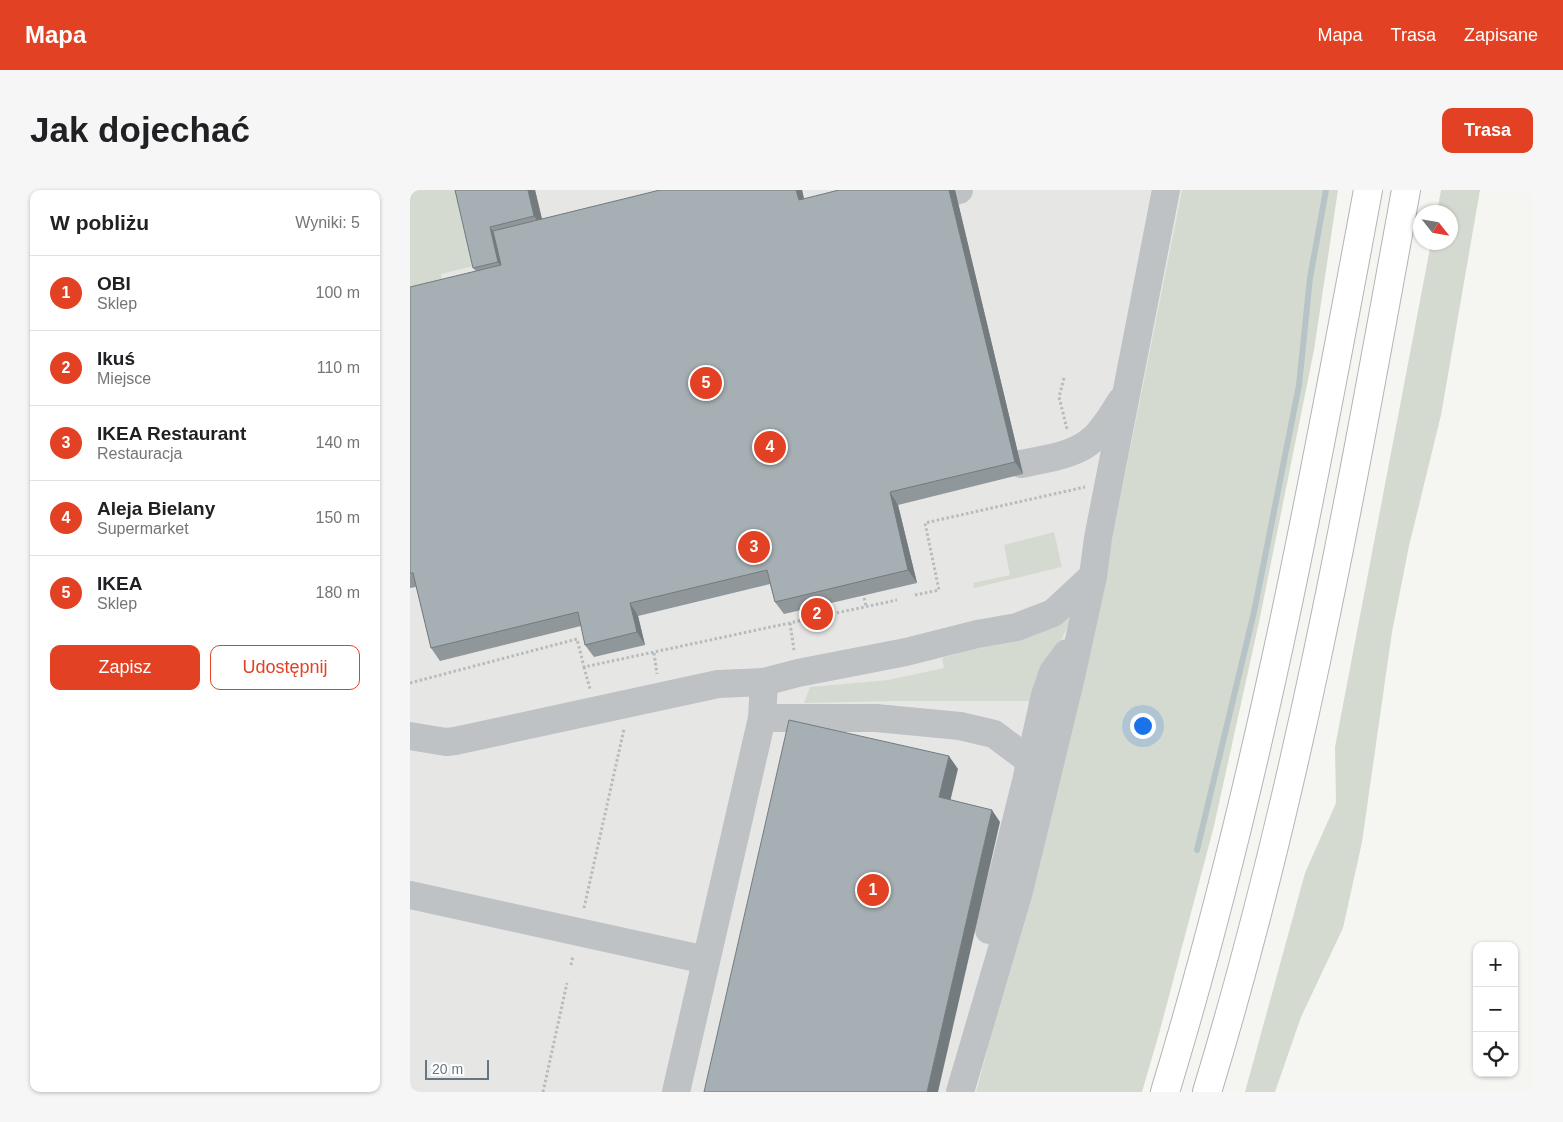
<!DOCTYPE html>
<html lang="pl">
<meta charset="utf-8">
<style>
body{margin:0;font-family:Arial,sans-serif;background:#f6f6f6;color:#202124}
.controls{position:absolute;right:15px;bottom:15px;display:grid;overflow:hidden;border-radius:10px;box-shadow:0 1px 4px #0004}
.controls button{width:45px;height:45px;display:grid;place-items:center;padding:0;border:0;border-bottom:1px solid #e0e0e0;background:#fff;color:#202124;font:25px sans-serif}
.compass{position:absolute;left:1003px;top:15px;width:45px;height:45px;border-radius:50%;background:#fff;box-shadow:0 1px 4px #0004;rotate:121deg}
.scale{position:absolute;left:15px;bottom:12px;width:64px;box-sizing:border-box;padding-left:5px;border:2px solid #647782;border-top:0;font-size:14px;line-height:18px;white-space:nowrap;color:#647782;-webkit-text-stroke:4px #fff;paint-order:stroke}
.you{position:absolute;left:732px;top:535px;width:18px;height:18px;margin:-12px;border:4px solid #fff;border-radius:50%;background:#1a73e8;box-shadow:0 0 0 8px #1a73e833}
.badge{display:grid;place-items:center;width:32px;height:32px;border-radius:50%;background:#e34123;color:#fff;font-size:16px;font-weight:700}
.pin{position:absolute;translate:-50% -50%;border:2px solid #fff;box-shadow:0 1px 5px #0006}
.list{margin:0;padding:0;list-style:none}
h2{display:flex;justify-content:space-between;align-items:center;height:65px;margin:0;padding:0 20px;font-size:21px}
h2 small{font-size:16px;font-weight:400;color:#757577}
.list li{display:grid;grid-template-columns:32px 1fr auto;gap:15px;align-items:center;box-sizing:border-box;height:75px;padding:0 20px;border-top:1px solid #e0e0e0}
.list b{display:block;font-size:19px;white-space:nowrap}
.list p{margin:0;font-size:16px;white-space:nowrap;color:#757577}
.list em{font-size:16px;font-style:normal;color:#757577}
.actions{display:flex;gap:10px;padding:15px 20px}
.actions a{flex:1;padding:11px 0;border:1px solid #e34123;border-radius:10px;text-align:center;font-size:18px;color:#e34123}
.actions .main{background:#e34123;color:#fff}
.icon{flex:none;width:28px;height:28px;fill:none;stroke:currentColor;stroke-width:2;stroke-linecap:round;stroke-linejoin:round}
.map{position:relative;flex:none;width:1123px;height:902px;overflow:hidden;border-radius:10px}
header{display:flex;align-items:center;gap:30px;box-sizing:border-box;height:70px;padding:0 25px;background:#e34123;color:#fff}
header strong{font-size:24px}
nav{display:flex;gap:28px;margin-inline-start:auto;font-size:18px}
.intro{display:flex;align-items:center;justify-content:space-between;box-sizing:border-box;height:120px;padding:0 30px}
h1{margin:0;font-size:35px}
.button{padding:12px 22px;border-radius:10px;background:#e34123;color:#fff;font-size:18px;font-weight:700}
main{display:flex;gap:30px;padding:0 30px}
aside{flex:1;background:#fff;border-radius:10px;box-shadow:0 1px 4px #0004}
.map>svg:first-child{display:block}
</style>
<header>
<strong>Mapa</strong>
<nav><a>Mapa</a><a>Trasa</a><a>Zapisane</a></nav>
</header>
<div class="intro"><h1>Jak dojechać</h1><a class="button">Trasa</a></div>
<main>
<aside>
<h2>W pobliżu<small>Wyniki: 5</small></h2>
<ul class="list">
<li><span class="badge">1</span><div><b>OBI</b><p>Sklep</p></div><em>100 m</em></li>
<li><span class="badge">2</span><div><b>Ikuś</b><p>Miejsce</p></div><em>110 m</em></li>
<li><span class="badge">3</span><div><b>IKEA Restaurant</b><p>Restauracja</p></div><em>140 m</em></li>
<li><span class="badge">4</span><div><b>Aleja Bielany</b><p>Supermarket</p></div><em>150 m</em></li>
<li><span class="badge">5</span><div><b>IKEA</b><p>Sklep</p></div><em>180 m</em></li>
</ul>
<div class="actions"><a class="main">Zapisz</a><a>Udostępnij</a></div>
</aside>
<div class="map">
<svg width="1123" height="902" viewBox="0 0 1123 902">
<rect width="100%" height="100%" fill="#f5f5f1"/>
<!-- built -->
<path fill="#e6e6e5" d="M 0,0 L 772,0 L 669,513 L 566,902 L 0,902 Z"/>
<!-- green -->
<g fill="#d5dad0">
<path d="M 0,0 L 48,0 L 67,75 L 31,84 L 33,93 L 0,101 Z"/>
<path d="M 772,0 L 928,0 L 904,160 L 849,432 L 804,636 L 750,840 L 732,902 L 566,902 L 669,513 Z"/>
<path d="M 1031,0 L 1070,0 L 1031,225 L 999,356 L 982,442 L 952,652 L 933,738 L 891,827 L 865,902 L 835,902 L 895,683 L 926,613 L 925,557 L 1021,53 L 1040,52 L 1040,22 L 1027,22 Z"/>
<path d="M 644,342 L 652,377 L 564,398 L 563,393 L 600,385 L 594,355 Z"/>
<path d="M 658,419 L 662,428 L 620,511 L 484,511 L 394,513 L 400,497 L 478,490 L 534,478 L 532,468 L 546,464 L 567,453 Z"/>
</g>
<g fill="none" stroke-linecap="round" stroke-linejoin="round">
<!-- stream -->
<path stroke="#b6c4c7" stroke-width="6" d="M 787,660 L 844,422 L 889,195 L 900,88 L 916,0"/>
<!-- highway casing -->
<g stroke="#b1b5b8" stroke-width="30">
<g id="highway">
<path d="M 755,902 C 845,607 902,303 958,0"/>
<path d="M 797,902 C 887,607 941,303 996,0"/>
</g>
</g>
<!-- path -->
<g stroke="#b8bbbd" stroke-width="3" stroke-dasharray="2.5 2.5" stroke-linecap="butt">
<path d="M 654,188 L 649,207 L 657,239"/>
<path d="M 453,403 L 456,416"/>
<path d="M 505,405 L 529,400 L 515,333 L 675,297"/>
<path d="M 380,433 L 384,460"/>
<path d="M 244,463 L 247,484"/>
<path d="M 174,477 L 180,499"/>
<path d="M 0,493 L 167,449 L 174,477 L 487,410"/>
<path d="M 174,718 L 214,539"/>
<path d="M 161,775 L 163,766"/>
<path d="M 133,902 L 157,793"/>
</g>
<!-- minor -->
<g stroke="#bec2c5" stroke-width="28">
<path d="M 545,1 L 549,0"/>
<path d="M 611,274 C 634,269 666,266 684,248 C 695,238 703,223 711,211"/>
<path d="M 354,492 L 388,483 L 496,462 L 567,444 L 607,437 L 643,423 L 683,386"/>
<path d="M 352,528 L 466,528 L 550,536 L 584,544 L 620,571"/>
<path d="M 0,546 L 36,552 L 45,551 L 308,494 L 354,492 L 352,528 L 266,902"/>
<path d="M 0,705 L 296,770"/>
<path d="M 579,740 L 616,591 L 635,505 L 643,482 L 657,463"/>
<path d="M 550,902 L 609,701 L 661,487 L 683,386 L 688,348 L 756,0"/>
</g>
<!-- highway -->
<use href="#highway" stroke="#fff" stroke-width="28"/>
</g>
<!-- wall -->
<path fill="#8f979b" d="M 45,0 L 125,0 L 132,29 L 250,0 L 392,0 L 394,9 L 429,0 L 545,0 L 613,284 L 488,315 L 507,393 L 374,424 L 365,412 L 360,394 L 228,426 L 235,455 L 184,467 L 175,455 L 171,436 L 30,471 L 21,458 L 6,397 L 0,398 L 0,97 L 66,81 L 63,78 Z"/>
<!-- shaded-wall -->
<g fill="#747b7e">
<path d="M 118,0 L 125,0 L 135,42 L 124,26 Z"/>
<path d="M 386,0 L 392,0 L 397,22 L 389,10 Z"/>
<path d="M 539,0 L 545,0 L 613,284 L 605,272 Z"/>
<path d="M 80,37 L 92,53 L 100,88 L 88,72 Z"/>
<path d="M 480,302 L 488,315 L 507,393 L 498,380 Z"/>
<path d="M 220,413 L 228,426 L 235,455 L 227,442 Z"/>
<path d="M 539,566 L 548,579 L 538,620 L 529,607 Z"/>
<path d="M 582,620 L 590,632 L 528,902 L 517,902 Z"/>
</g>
<!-- building -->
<g fill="#a6b0b4" stroke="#747b7e">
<path d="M 45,0 L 118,0 L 124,26 L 80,37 L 88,72 L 63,78 Z"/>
<path d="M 250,0 L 386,0 L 389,10 L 429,0 L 539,0 L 605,272 L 480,302 L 498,380 L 365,412 L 357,380 L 220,413 L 227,442 L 175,455 L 168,422 L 21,458 L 3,383 L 0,383 L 0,97 L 91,75 L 83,41 Z"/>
<path d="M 379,530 L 539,566 L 529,607 L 582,620 L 517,902 L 294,902 Z"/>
</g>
</svg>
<div class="controls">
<button>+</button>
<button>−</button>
<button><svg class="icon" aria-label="locate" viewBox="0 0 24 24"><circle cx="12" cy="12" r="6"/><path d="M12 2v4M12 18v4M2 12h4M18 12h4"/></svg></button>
</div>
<svg class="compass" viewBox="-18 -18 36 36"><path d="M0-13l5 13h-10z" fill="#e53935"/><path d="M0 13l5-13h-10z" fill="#757577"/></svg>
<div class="scale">20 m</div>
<div class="you"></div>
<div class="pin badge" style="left:463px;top:700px">1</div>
<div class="pin badge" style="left:407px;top:424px">2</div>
<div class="pin badge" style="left:344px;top:357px">3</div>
<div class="pin badge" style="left:360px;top:257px">4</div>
<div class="pin badge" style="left:296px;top:193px">5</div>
</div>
</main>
